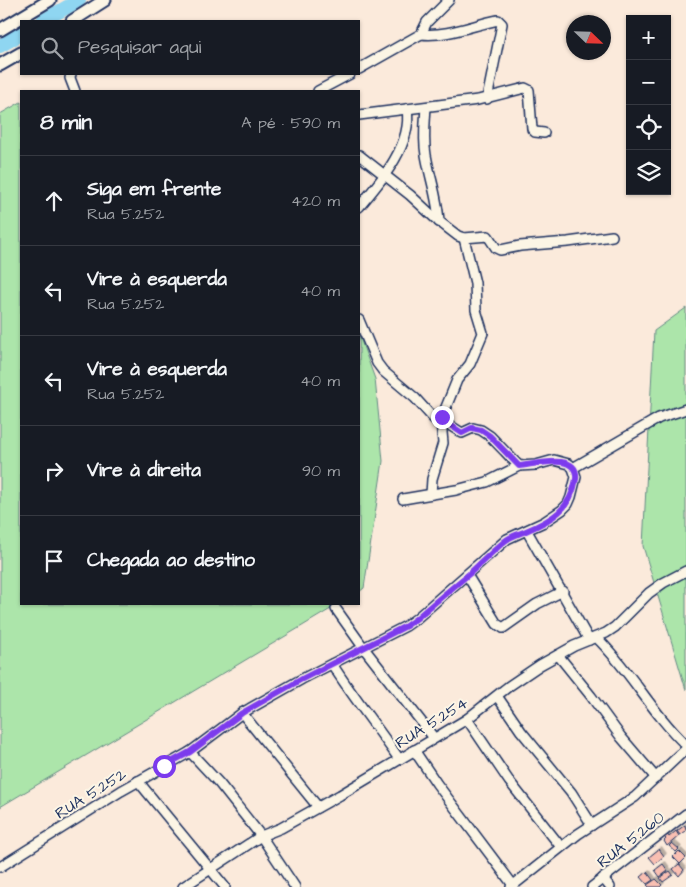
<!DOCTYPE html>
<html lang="pt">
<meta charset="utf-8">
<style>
body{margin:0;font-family:"Architects Daughter",sans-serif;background:#20242c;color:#f1f3f6}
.controls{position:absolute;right:15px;top:15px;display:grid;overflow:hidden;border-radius:0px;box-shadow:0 1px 4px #0004}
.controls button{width:45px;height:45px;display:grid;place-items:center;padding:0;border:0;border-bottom:1px solid #363941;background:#171b24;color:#f1f3f6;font:25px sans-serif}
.compass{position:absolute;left:566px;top:15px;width:45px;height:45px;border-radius:50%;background:#171b24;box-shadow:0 1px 4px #0004;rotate:113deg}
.stop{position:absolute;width:15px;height:15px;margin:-11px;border:4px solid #7c3aed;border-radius:50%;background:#fff}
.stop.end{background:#7c3aed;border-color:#fff;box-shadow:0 1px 5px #0008}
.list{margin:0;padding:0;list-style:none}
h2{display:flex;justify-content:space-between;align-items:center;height:65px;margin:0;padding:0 20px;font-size:21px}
h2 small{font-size:16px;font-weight:400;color:#9ea1a6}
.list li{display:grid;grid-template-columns:32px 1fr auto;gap:15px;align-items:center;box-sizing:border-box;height:90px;padding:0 20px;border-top:1px solid #363941}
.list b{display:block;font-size:19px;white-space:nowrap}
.list p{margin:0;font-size:16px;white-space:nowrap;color:#9ea1a6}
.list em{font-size:16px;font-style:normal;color:#9ea1a6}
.icon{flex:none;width:28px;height:28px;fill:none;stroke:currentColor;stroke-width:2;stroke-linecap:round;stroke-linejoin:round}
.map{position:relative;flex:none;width:686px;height:887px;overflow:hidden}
.search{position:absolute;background:#171b24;box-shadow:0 1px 4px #0004;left:20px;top:20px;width:340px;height:55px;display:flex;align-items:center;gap:12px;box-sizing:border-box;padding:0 18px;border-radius:0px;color:#9ea1a6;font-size:19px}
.panel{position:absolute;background:#171b24;box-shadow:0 1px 4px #0004;left:20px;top:90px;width:340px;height:515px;border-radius:0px}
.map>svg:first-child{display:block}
</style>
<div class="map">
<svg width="686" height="887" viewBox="0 0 686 887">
<defs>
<filter id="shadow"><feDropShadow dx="2.5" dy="-2.5" stdDeviation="0" flood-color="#0004"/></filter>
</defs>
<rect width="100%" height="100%" fill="#fbeadb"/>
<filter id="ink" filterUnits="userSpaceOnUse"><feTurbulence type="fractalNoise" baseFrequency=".02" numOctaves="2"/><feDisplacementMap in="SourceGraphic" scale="10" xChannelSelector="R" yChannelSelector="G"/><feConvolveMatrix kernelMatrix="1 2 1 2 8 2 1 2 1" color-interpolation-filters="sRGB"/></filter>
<g filter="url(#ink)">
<!-- green -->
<g fill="#ace5aa" stroke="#648a84">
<path d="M 21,102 L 21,604 L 339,604 L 0,807 L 0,114 Z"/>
<path d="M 686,308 L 686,690 L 643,546 L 654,331 Z"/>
<path d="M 359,335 L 375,379 L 383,461 L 364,588 L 359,592 Z"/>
</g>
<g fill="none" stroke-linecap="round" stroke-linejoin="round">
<!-- river -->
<g stroke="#8fd6f1" stroke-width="14">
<path d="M 43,21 L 79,0"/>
<path d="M 0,46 L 21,34"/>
</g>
</g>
<!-- building -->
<g fill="#f9bfb2" stroke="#1b2f5e" filter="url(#shadow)">
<path d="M 685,825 L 686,831 L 680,835 L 677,831 Z"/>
<path d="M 676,831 L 679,836 L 667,846 L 664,841 L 666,839 L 663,836 L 666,833 L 669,837 Z"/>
<path d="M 672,843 L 679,849 L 676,852 L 669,846 Z"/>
<path d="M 659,849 L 664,856 L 655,864 L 649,857 Z"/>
<path d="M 679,851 L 686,858 L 680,864 L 673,857 Z"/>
<path d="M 663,864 L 668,871 L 660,877 L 655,870 Z"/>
<path d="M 679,864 L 684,870 L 679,876 L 673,869 Z"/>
<path d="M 670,871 L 673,875 L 663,882 L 660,878 Z"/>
<path d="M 647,872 L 653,880 L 647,884 L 641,877 Z"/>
<path d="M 656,879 L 662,885 L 660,887 L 649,887 L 647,885 Z"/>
</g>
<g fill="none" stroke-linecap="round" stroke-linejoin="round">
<!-- minor casing -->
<g stroke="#1b2f5e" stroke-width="12">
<g id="minor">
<path d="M 421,34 C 446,37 473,25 498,20 L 502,24 L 487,99"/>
<path d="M 359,69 L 421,34 L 427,22 L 449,0"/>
<path d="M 71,74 L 70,78 L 75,91"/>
<path d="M 318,91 L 350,74"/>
<path d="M 426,107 C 425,123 423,139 426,155 C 430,178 438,199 439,222"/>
<path d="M 359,115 L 478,100 L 525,88 L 529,90 L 532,129 L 535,132 L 544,133"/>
<path d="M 359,155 L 410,195 L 436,219 L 458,236 L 464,238 L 488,236 L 496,248 L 500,250 L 520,246 L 568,242 L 612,236"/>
<path d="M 359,207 C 380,182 413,145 407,109"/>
<path d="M 359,320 L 377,363 L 383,371 L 415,398 L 434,419 L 446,423 L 462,433 L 473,428 L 481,430 L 490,436 L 519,466"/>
<path d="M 573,468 L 659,418 L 686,409"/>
<path d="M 431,494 L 432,479 L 443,443 L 441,422 L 442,417 L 457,380 L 470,364 L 483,333 L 476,310 L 475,283 L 464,238"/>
<path d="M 527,531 L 589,640"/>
<path d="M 467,575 L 497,624 L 503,628 L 537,604 L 563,591"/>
<path d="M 336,609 L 363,647 L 434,738"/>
<path d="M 597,638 C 630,670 652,713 686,745"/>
<path d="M 558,655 L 591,696 L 621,737 L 656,778"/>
<path d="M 332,664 C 353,697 377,727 399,759"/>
<path d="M 497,696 L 521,731 L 571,792 L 592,825"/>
<path d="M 242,713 L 318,807"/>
<path d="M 467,719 L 509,781 L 561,847"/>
<path d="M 414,750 L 437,784 L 513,885"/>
<path d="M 190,752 L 219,783 L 261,836 L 295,887"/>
<path d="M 138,781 L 225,887"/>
<path d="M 0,867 L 121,791 L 190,752 L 242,713 L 302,679 L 406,626 L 417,618 L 507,539 L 544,522 L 562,510 L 568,504 L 571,497 L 576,477 L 573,468 L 569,464 L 554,460 L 536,465 L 519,466 L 487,482 L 456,490 L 403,499"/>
<path d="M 603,878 L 610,887"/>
<path d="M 183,887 L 261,836 L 281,828 L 340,795 L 467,719 L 509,686 L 540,665 L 574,646 L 606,633 L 615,627 L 649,593 L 663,583 L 686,571"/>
<path d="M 511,887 L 578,834 L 635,797 L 686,749"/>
<path d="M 592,887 L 686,814"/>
</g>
</g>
<!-- major casing -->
<g stroke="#1b2f5e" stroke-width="15">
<g id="major">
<path d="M 72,21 L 105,0"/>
<path d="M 0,30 L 50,0"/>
<path d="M 0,65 L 21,53"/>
</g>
</g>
<!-- minor -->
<use href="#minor" stroke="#fcf5e5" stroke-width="9"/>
<!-- major -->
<use href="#major" stroke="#fcf5e5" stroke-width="11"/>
</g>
</g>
<g fill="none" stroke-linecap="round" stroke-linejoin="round" filter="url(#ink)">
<!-- route -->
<path stroke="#7c3aed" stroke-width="6" d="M 164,766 L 190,752 L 242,713 L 302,679 L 406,626 L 417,618 C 434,603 451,589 469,574 C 481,563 493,551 505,541 C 511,536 519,534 526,531 C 552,520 571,509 576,479 C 579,451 534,465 519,466 L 490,436 L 481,430 L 472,428 L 462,433 L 450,425 L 441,422 L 442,417"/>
</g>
<g text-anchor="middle" stroke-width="4" stroke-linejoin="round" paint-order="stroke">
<!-- street labels -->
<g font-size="16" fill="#1b2f5e" stroke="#fcf5e5">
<text transform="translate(431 722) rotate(-32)" y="6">RUA 5.254</text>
<text transform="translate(90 793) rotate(-32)" y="6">RUA 5.252</text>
<text transform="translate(630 839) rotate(-38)" y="6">RUA 5.260</text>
</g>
</g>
</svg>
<div class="controls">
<button>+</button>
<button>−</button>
<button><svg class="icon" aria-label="locate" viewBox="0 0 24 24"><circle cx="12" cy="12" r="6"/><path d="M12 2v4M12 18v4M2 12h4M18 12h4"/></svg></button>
<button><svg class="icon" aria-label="layers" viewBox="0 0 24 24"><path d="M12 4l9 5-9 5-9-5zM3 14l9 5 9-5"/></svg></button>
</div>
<svg class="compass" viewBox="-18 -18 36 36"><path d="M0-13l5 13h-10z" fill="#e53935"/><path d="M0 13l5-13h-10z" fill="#9ea1a6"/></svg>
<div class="stop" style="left:164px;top:766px"></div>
<div class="stop end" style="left:442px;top:417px"></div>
<div class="search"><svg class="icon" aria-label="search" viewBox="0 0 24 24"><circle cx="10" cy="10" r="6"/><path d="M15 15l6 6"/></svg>Pesquisar aqui</div>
<section class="panel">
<h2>8 min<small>A pé · 590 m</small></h2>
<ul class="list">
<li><svg class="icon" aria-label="ahead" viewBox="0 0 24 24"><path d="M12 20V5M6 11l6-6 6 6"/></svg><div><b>Siga em frente</b><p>Rua 5.252</p></div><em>420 m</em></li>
<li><svg class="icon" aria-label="left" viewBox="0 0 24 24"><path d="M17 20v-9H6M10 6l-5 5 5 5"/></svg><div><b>Vire à esquerda</b><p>Rua 5.252</p></div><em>40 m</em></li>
<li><svg class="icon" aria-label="left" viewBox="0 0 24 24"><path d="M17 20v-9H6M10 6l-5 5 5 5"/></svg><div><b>Vire à esquerda</b><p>Rua 5.252</p></div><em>40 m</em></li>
<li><svg class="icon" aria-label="right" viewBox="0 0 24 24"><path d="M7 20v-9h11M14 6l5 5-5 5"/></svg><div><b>Vire à direita</b></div><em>90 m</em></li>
<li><svg class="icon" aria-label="arrive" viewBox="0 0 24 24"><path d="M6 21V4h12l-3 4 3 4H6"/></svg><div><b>Chegada ao destino</b></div></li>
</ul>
</section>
</div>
